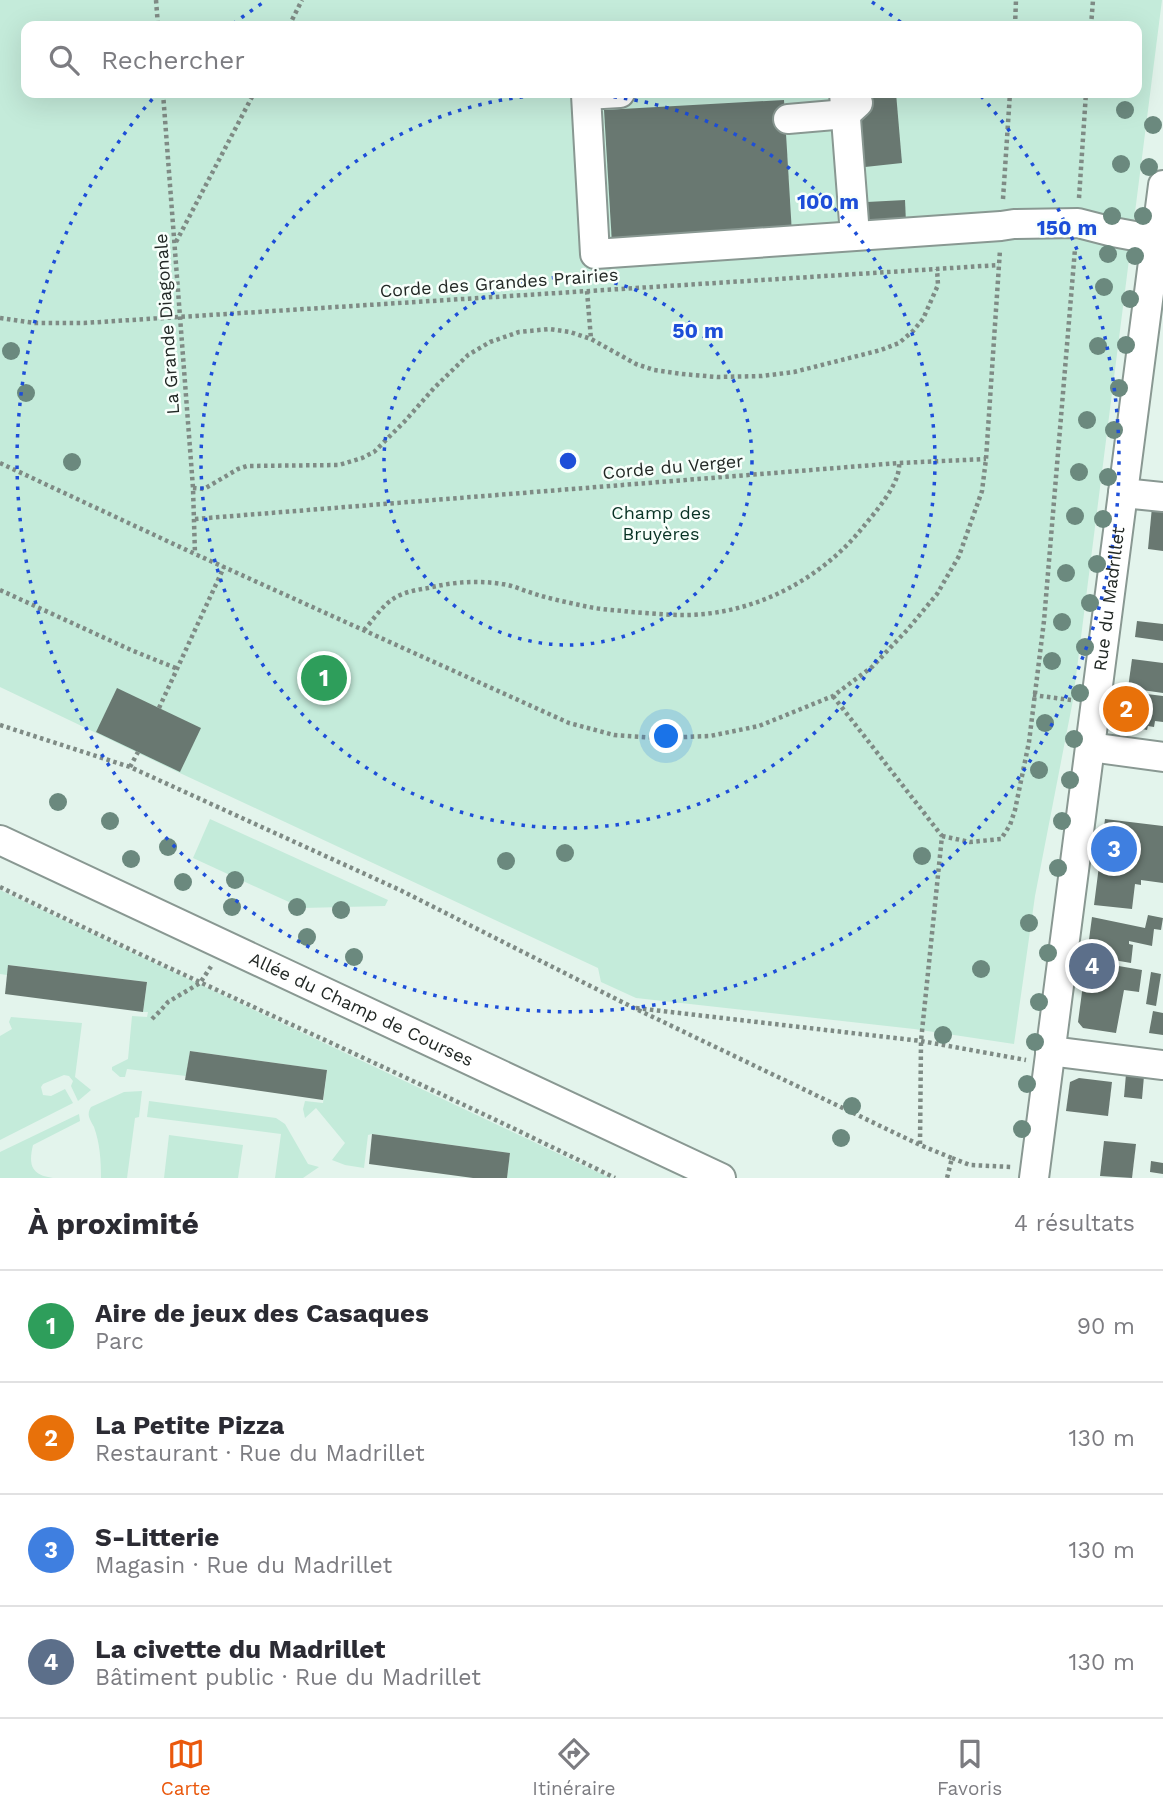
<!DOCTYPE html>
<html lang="fr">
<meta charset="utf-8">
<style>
body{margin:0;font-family:"Work Sans",sans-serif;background:#f2f2f3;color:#2b2b33}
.you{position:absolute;left:667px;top:737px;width:24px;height:24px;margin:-18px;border:5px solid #fff;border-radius:50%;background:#1a73e8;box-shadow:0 0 0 10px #1a73e833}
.badge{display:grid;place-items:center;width:46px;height:46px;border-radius:50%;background:#ea580c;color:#fff;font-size:23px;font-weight:700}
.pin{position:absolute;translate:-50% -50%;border:4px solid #fff;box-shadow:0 2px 7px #0006}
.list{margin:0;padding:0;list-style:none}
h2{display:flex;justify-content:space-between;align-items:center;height:91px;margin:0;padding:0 28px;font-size:30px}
h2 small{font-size:23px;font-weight:400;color:#7c7c81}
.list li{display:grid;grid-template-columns:46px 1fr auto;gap:21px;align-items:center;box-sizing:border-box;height:112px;padding:0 28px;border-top:2px solid #e1e1e2}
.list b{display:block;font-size:26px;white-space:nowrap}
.list p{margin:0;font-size:23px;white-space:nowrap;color:#7c7c81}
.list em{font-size:23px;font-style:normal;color:#7c7c81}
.icon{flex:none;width:38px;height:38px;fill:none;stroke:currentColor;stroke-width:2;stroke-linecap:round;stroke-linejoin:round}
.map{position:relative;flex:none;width:1163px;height:1178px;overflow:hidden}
.search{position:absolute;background:#fff;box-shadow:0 7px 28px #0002;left:21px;right:21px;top:21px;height:77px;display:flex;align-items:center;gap:18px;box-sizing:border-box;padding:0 24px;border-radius:14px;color:#7c7c81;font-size:26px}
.sheet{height:539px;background:#fff}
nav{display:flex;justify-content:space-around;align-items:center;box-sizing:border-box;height:98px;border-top:2px solid #e1e1e2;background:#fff;font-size:19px;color:#7c7c81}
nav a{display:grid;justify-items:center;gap:4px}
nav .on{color:#ea580c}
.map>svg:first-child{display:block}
</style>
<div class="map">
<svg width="1163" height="1178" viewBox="0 0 1163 1178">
<rect width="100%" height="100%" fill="#e3f4ec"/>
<!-- green -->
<g fill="#c4ebda" fill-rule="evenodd">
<path d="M 0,0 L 1162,0 L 1073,700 L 1035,896 L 1014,1044 L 914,1029 L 636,998 L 601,982 L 598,968 L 182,774 L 0,687 ZM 26,26 L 1137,26 L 1137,93 L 26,93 Z"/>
<path d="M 210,819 L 388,900 L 385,906 L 302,908 L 193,858 Z"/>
<path d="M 0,890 L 610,1178 L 507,1178 L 510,1153 L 372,1134 L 368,1135 L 364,1168 L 345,1165 L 332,1160 L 345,1143 L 316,1108 L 305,1118 L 303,1109 L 305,1101 L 323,1103 L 327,1070 L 190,1051 L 186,1076 L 127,1069 L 125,1077 L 120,1077 L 112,1070 L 112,1067 L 128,1059 L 132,1016 L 147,1017 L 148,1012 L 143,1012 L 147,982 L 9,965 L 7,975 L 0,974 Z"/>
<path d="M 11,1017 L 82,1023 L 75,1077 L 91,1090 L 78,1101 L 71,1086 L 73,1081 L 69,1076 L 64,1075 L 43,1084 L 41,1087 L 43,1095 L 51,1096 L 65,1089 L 73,1103 L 0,1140 L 0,1036 L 12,1029 L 9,1022 Z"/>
<path d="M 142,1091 L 139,1117 L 135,1118 L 127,1178 L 101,1178 C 101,1160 100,1144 94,1127 C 90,1119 86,1115 91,1107 L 124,1092 Z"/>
<path d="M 149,1101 L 276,1118 L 285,1124 L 308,1164 L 319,1167 L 303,1178 L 275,1178 L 281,1134 L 147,1117 Z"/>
<path d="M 79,1114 L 80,1121 L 33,1145 C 28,1166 32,1175 53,1178 L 0,1178 L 0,1152 Z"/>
<path d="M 169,1135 L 243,1145 L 238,1178 L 164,1178 Z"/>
</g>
<!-- building -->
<g fill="#697871">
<path d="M 859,93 L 896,93 L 902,163 L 865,167 Z"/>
<path d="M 784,100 L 792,234 L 612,244 L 604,110 Z"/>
<path d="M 905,200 L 906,223 L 868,225 L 867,202 Z"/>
<path d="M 1152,507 L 1163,509 L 1163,551 L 1148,549 Z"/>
<path d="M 1137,621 L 1163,624 L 1163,641 L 1135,637 Z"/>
<path d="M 1132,659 L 1163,663 L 1163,693 L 1128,688 Z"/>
<path d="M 117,688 L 201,728 L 180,772 L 96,732 Z"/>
<path d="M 1122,691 L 1163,696 L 1163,722 L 1155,721 L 1154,727 L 1148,726 L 1147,730 L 1132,727 L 1132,725 L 1117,723 Z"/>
<path d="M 1105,819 L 1163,826 L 1163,883 L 1141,880 L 1141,885 L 1135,884 L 1132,909 L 1094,905 Z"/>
<path d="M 1148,915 L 1163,918 L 1161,930 L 1154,929 L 1152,946 L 1129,941 L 1129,944 L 1133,945 L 1131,963 L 1102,958 L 1101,963 L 1142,970 L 1139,992 L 1124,990 L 1116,1033 L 1083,1028 L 1078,1022 L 1092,917 L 1145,928 Z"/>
<path d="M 8,965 L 147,982 L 143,1012 L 5,994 Z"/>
<path d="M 1151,972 L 1161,974 L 1156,1006 L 1146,1004 Z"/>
<path d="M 1153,1011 L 1163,1013 L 1163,1035 L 1149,1033 Z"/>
<path d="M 190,1051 L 327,1070 L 323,1100 L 185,1080 Z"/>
<path d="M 1126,1074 L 1144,1076 L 1142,1099 L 1124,1097 Z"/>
<path d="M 1079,1078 L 1112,1082 L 1108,1116 L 1066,1111 L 1070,1082 Z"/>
<path d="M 372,1134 L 510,1153 L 507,1178 L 473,1178 L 369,1164 Z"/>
<path d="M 1104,1141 L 1136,1144 L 1132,1178 L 1100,1176 Z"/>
<path d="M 1151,1161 L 1163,1163 L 1163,1174 L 1150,1172 Z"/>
</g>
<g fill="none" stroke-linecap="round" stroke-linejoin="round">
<!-- minor casing -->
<g stroke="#899892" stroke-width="32">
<g id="minor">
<path d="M 620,93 L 586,95 L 595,254 L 1001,226 L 1014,224 L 1078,223 L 1113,232 L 1156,240"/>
<path d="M 844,93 L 855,235"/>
<path d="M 788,119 L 846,114 L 858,103"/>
<path d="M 1123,493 L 1163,497"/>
<path d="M 1090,747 L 1163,757"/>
<path id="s1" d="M 0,840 L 721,1178"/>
<path d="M 1050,1051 L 1163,1065"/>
<path id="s2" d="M 1034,1178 L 1163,185"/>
</g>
</g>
<!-- path -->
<g stroke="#7f8b85" stroke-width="4.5" stroke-dasharray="3.5 3.5" stroke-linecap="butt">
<path d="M 156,0 L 158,26"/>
<path d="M 289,26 L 302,0"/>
<path d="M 1015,26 L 1016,0"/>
<path d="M 1091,26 L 1093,0"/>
<path d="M 163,93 L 193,488 L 195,554"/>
<path d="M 1079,198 L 1086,93"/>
<path d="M 1003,199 L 1010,93"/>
<path d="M 176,242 L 254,93"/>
<path d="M 587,291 L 591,339"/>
<path d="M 0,318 L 35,323 L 84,323 L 999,265"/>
<path d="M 0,463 L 195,554 L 569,723 L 614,735 L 658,738 L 710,736 L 759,726 L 833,696 L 872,667 L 908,629 L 937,594 L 959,556 L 982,491 L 986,459 L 1000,250"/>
<path d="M 193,488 L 204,489 L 238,469 L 247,466 L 339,465 L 362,458 L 374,452 L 405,421 L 434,388 L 468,355 L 490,342 L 519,332 L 549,329 L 570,332 L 591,339 L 636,364 L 654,370 L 682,374 L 717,377 L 762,376 L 794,372 L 881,350 L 899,343 L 913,331 L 923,319 L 938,285 L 937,269"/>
<path d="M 195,519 L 899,463 L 986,459"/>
<path d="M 0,590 L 131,650 L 178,669"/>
<path d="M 364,630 C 373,620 382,606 393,599 C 403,592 416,590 428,588 C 453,582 477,580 502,584 C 512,585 522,590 532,593 C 550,599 570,603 589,607 C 603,610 617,610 631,612 C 648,613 666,615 684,615 C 753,615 821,580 864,526 C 876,511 901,483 899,463"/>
<path d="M 1033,695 L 1071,700"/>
<path d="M 833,696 L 942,836 L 921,1041 L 920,1145"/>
<path d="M 159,708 L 224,567"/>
<path d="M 0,725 L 130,767 L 400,890 L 632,1007 L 920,1145 L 952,1158 L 947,1178"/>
<path d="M 130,767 L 138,752"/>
<path d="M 942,836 L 970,842 L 1001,839 L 1010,825 L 1015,810 L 1029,742 L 1044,621 L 1075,249"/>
<path d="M 0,887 C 204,987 412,1077 615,1178"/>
<path d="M 636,1008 L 921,1041 L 1026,1060"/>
<path d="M 152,1019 L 160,1011 L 168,1002 L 200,983 L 212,965"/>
<path d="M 952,1158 L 970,1165 L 1012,1167"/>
</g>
<!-- minor -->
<use href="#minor" stroke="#fff" stroke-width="28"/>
</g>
<!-- trees -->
<g fill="#6b897e">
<circle cx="1125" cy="110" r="9"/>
<circle cx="1153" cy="125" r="9"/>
<circle cx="1121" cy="164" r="9"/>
<circle cx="1149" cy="167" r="9"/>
<circle cx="1112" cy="216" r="9"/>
<circle cx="1143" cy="216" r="9"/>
<circle cx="1108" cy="254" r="9"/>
<circle cx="1135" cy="256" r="9"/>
<circle cx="1104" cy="287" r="9"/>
<circle cx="1130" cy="299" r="9"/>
<circle cx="1126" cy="345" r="9"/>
<circle cx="1098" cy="346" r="9"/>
<circle cx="11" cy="351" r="9"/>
<circle cx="1119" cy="388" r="9"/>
<circle cx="26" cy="393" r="9"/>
<circle cx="1087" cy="420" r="9"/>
<circle cx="1114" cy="430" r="9"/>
<circle cx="72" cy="462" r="9"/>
<circle cx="1079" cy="472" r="9"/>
<circle cx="1108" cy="477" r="9"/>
<circle cx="1075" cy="516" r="9"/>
<circle cx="1103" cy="519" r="9"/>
<circle cx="1097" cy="564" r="9"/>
<circle cx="1066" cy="573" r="9"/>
<circle cx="1090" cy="603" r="9"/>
<circle cx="1062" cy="622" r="9"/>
<circle cx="1085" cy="647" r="9"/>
<circle cx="1052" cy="661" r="9"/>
<circle cx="1080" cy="693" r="9"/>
<circle cx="1045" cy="723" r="9"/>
<circle cx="1074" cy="739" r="9"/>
<circle cx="1039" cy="770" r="9"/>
<circle cx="1070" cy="780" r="9"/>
<circle cx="58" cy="802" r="9"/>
<circle cx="110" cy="821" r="9"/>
<circle cx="1062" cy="821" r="9"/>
<circle cx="168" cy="847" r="9"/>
<circle cx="565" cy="853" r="9"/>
<circle cx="922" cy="856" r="9"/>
<circle cx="131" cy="859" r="9"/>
<circle cx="506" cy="861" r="9"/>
<circle cx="1058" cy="868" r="9"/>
<circle cx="235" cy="880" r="9"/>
<circle cx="183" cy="882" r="9"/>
<circle cx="232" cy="907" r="9"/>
<circle cx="297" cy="907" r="9"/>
<circle cx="341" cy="910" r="9"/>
<circle cx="1029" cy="923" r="9"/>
<circle cx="307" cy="937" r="9"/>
<circle cx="1048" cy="953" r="9"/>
<circle cx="354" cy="957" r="9"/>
<circle cx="981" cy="969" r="9"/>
<circle cx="1039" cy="1002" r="9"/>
<circle cx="943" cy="1035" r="9"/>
<circle cx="1035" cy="1042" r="9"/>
<circle cx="1027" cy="1084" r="9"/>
<circle cx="852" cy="1106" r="9"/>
<circle cx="1022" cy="1129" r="9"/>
<circle cx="841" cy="1138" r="9"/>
</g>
<!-- distance rings -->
<g fill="none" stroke="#1d4ed8" stroke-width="3.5" stroke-dasharray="3.5 7">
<circle cx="568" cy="461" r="184"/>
<circle cx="568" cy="461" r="367"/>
<path d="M233 24A551 551 0 0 1 264 2M872 2A551 551 0 0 1 903 24M981 96A551 551 0 1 1 155 96"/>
</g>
<g text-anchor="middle" stroke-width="5" stroke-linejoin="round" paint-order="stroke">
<!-- street labels -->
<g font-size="18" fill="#222825" stroke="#f8fffb">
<text transform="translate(499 283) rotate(-4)" y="6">Corde des Grandes Prairies</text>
<text transform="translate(167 324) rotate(-94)" y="6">La Grande Diagonale</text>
<text transform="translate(673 467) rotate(-5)" y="6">Corde du Verger</text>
<text dy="6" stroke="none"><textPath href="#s2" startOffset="584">Rue du Madrillet</textPath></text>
<text dy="6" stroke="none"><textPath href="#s1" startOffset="399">Allée du Champ de Courses</textPath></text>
</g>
<!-- park labels -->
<g font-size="18" fill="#083224" stroke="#f8fffb">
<text x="661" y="519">Champ des<tspan x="661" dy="21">Bruyères</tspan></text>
</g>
</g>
<circle cx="568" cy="461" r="10" fill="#1d4ed8" stroke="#f8fffb" stroke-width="3.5"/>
<g font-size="21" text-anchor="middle" font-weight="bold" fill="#1d4ed8" stroke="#f8fffb" stroke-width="5" stroke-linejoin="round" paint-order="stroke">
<text x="828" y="209">100 m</text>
<text x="1067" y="235">150 m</text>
<text x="698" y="338">50 m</text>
</g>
</svg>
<div class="you"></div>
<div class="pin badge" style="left:324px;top:678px;background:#2e9e5b">1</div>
<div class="pin badge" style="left:1126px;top:709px;background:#e8710a">2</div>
<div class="pin badge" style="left:1114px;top:849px;background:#3f7fe0">3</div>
<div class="pin badge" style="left:1092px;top:966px;background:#5c6f8a">4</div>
<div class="search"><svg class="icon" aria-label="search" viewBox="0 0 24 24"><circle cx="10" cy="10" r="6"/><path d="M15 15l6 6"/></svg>Rechercher</div>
</div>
<section class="sheet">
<h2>À proximité<small>4 résultats</small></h2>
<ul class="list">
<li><span class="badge" style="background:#2e9e5b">1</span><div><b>Aire de jeux des Casaques</b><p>Parc</p></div><em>90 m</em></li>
<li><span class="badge" style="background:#e8710a">2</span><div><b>La Petite Pizza</b><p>Restaurant · Rue du Madrillet</p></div><em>130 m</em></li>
<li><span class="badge" style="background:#3f7fe0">3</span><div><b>S-Litterie</b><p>Magasin · Rue du Madrillet</p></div><em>130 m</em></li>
<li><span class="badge" style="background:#5c6f8a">4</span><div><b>La civette du Madrillet</b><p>Bâtiment public · Rue du Madrillet</p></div><em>130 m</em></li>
</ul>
</section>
<nav>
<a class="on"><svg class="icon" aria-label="map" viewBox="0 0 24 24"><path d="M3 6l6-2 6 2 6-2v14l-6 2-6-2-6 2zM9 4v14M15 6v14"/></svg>Carte</a>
<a><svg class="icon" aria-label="directions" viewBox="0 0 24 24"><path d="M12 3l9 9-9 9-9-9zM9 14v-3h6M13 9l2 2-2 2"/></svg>Itinéraire</a>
<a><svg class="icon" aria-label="saved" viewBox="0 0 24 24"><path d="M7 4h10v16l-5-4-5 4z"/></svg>Favoris</a>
</nav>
